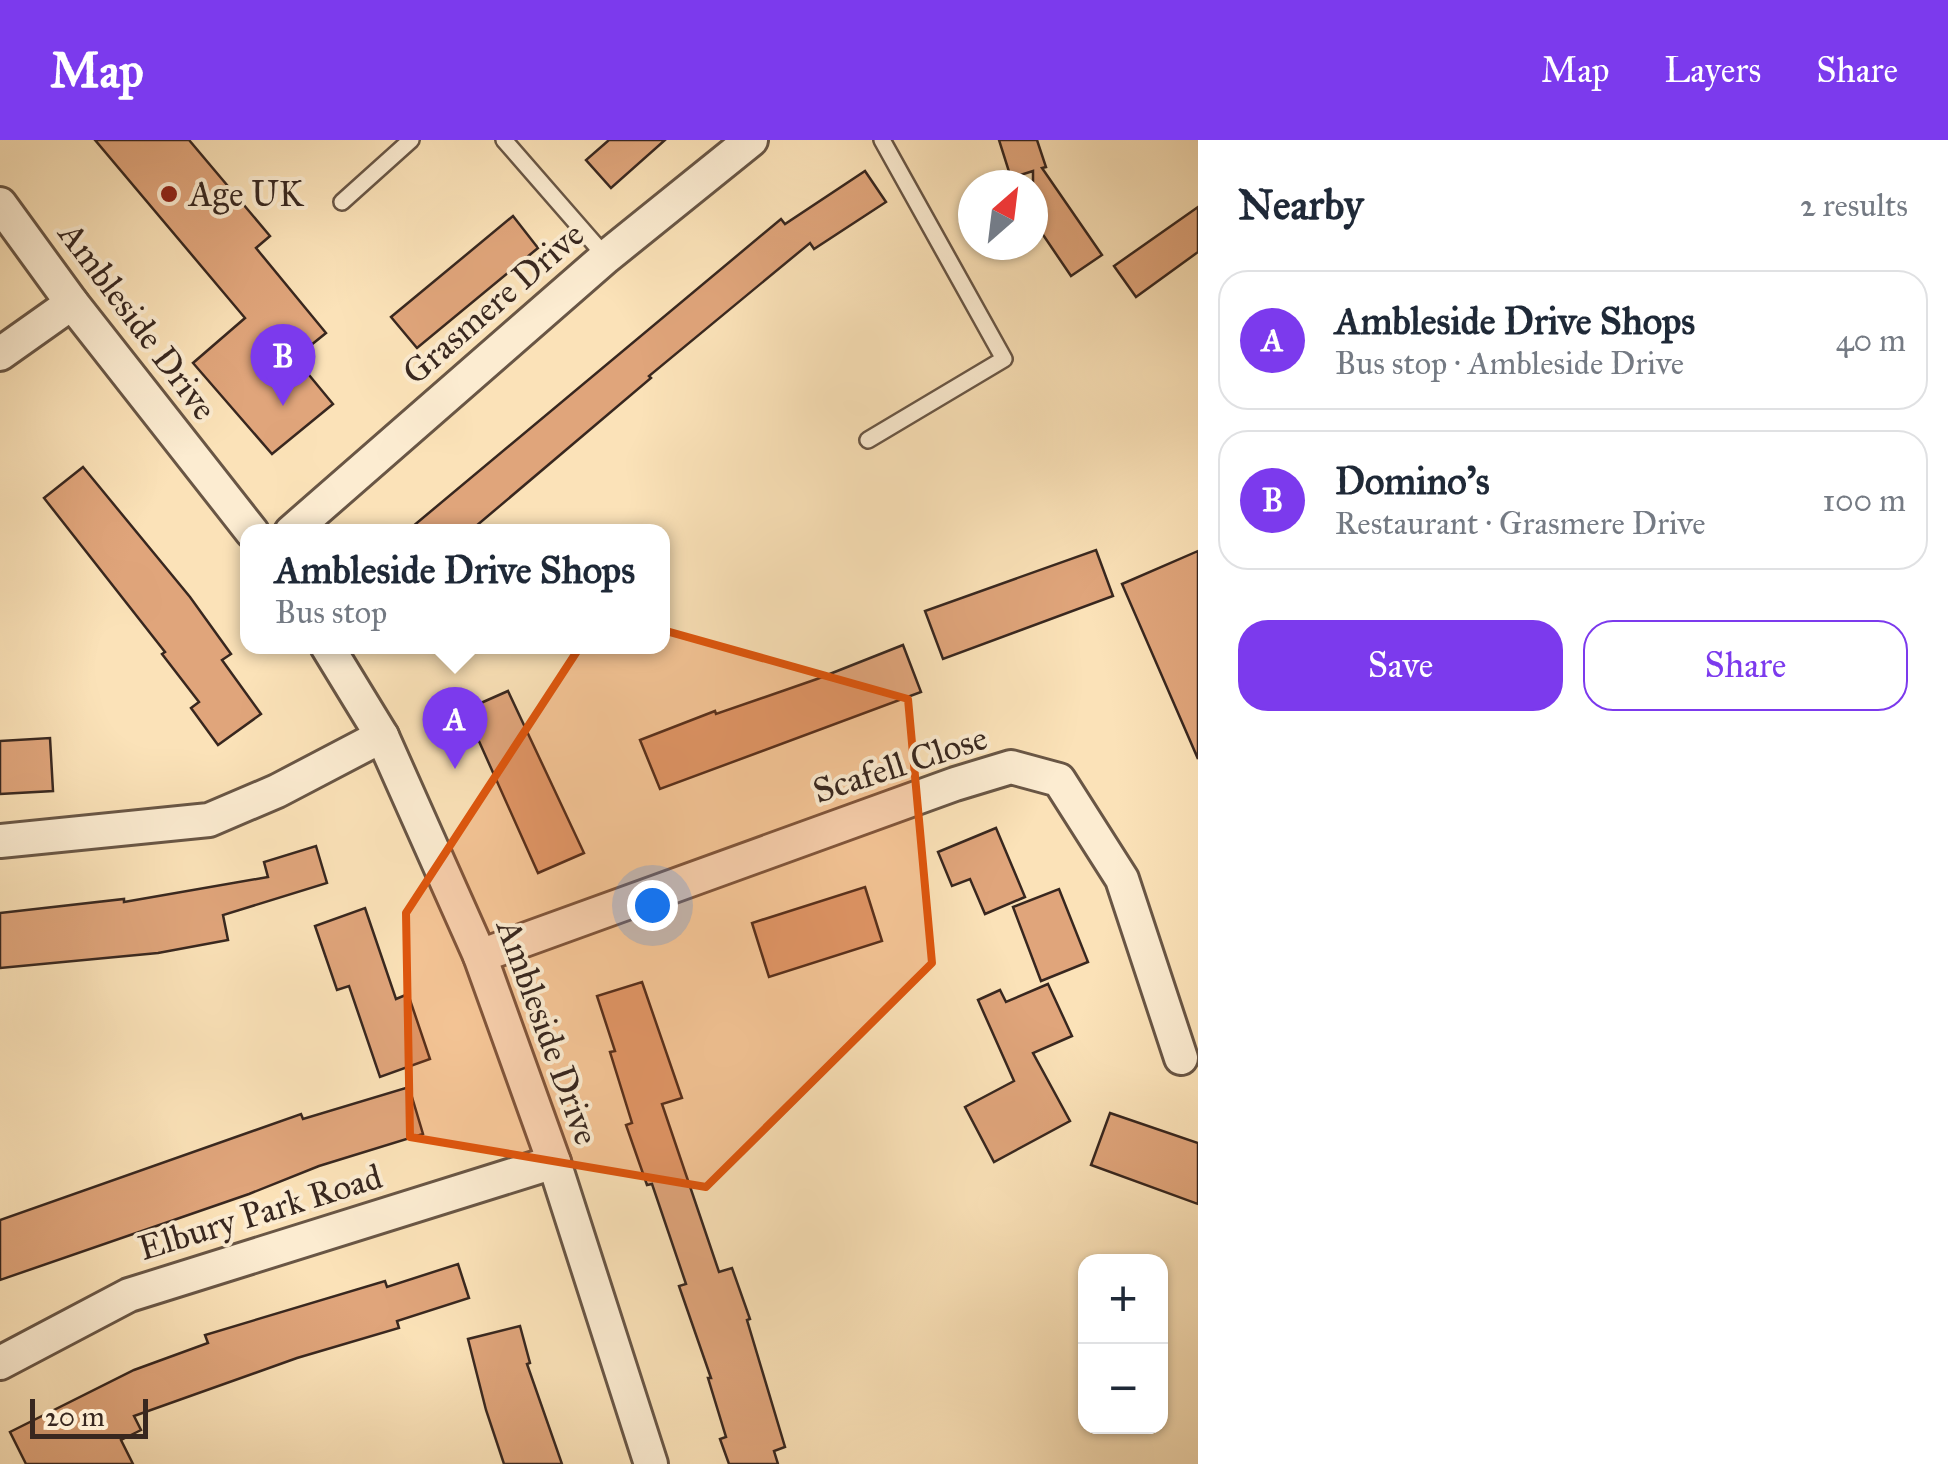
<!DOCTYPE html>
<meta charset="utf-8">
<style>
body{margin:0;font-family:"IM FELL Great Primer",serif;background:#f2f2f3;color:#1f2937}
.controls{position:absolute;right:30px;bottom:30px;display:grid;overflow:hidden;border-radius:20px;box-shadow:0 2px 8px #0004}
.controls button{width:90px;height:90px;display:grid;place-items:center;padding:0;border:0;border-bottom:2px solid #e0e1e3;background:#fff;color:#1f2937;font:50px sans-serif}
.compass{position:absolute;left:958px;top:30px;width:90px;height:90px;border-radius:50%;background:#fff;box-shadow:0 2px 8px #0004;rotate:28deg}
.scale{position:absolute;left:30px;bottom:25px;width:118px;box-sizing:border-box;padding-left:10px;border:5px solid #38271f;border-top:0;font-size:28px;line-height:35px;white-space:nowrap;color:#38271f;-webkit-text-stroke:8px #fcecd1;paint-order:stroke}
.you{position:absolute;left:652px;top:765px;width:35px;height:35px;margin:-25px;border:8px solid #fff;border-radius:50%;background:#1a73e8;box-shadow:0 0 0 15px #1a73e833}
.badge{display:grid;place-items:center;width:65px;height:65px;border-radius:50%;background:#7c3aed;color:#fff;font-size:32px;font-weight:700}
.pin{position:absolute;translate:-50% -82px;filter:drop-shadow(0 2px 5px #0008)}
.pin::after{content:'';position:absolute;top:52px;width:35px;height:30px;background:inherit;clip-path:polygon(0 0,100% 0,50% 100%)}
.popup{position:absolute;left:240px;top:384px;width:430px;height:130px;box-sizing:border-box;display:grid;place-content:center;border-radius:20px;background:#fff;filter:drop-shadow(0 2px 8px #0005);font-size:32px;white-space:nowrap;color:#747a83}
.popup b{font-size:38px;color:#1f2937}
.popup::after{content:'';position:absolute;left:50%;top:100%;margin-left:-20px;border:20px solid transparent;border-top-color:#fff}
.list{margin:0;padding:0;list-style:none}
h2{display:flex;justify-content:space-between;align-items:center;height:130px;margin:0;padding:0 40px;font-size:42px}
h2 small{font-size:32px;font-weight:400;color:#747a83}
.list li{display:grid;grid-template-columns:65px 1fr auto;gap:30px;align-items:center;box-sizing:border-box;height:140px;margin:0 20px 20px;padding:0 20px;border:2px solid #e0e1e3;border-radius:30px}
.list b{display:block;font-size:38px;white-space:nowrap}
.list p{margin:0;font-size:32px;white-space:nowrap;color:#747a83}
.list em{font-size:32px;font-style:normal;color:#747a83}
.actions{display:flex;gap:20px;padding:30px 40px}
.actions a{flex:1;padding:22px 0;border:2px solid #7c3aed;border-radius:30px;text-align:center;font-size:35px;color:#7c3aed}
.actions .main{background:#7c3aed;color:#fff}
.map{position:relative;flex:none;width:1198px;height:1324px;overflow:hidden}
header{display:flex;align-items:center;gap:60px;box-sizing:border-box;height:140px;padding:0 50px;background:#7c3aed;color:#fff}
header strong{font-size:48px}
nav{display:flex;gap:55px;margin-inline-start:auto;font-size:35px}
main{display:flex}
aside{flex:1;background:#fff}
.map>svg:first-child{display:block}
</style>
<header>
<strong>Map</strong>
<nav><a>Map</a><a>Layers</a><a>Share</a></nav>
</header>
<main>
<div class="map">
<svg width="1198" height="1324" viewBox="0 0 1198 1324">
<rect width="100%" height="100%" fill="#fbe2b8"/>
<filter id="stains"><feTurbulence type="fractalNoise" baseFrequency=".002" numOctaves="4"/><feColorMatrix values="0 0 0 0 .2 0 0 0 0 .09 0 0 0 0 .02 0 0 0 .5 -.17"/></filter>
<radialGradient id="worn" r=".72"><stop offset=".6" stop-color="#630" stop-opacity="0"/><stop offset="1" stop-color="#630" stop-opacity=".3"/></radialGradient>
<!-- building -->
<g fill="#e0a57b" stroke="#38271f" stroke-width="2.5">
<path d="M 95,0 L 189,0 L 270,96 L 256,108 L 326,193 L 295,218 L 333,264 L 272,314 L 193,223 L 245,178 Z"/>
<path d="M 609,0 L 665,0 L 611,48 L 586,20 Z"/>
<path d="M 999,0 L 1037,0 L 1046,27 L 1042,28 L 1102,115 L 1071,136 L 1033,80 L 1033,31 L 1011,38 Z"/>
<path d="M 865,31 L 886,62 L 814,109 L 810,103 L 649,236 L 651,238 L 469,392 L 406,392 L 781,79 L 785,84 Z"/>
<path d="M 1198,67 L 1198,112 L 1136,157 L 1114,126 Z"/>
<path d="M 513,76 L 538,108 L 417,208 L 391,177 Z"/>
<path d="M 83,327 L 190,457 L 231,514 L 222,520 L 261,574 L 218,605 L 191,568 L 199,562 L 162,514 L 165,512 L 44,358 Z"/>
<path d="M 1096,410 L 1113,456 L 943,519 L 925,471 Z"/>
<path d="M 1198,411 L 1198,619 L 1122,444 Z"/>
<path d="M 903,505 L 921,552 L 660,649 L 640,600 L 715,571 L 716,574 L 817,539 Z"/>
<path d="M 508,551 L 584,713 L 538,733 L 465,570 Z"/>
<path d="M 50,598 L 53,651 L 0,654 L 0,601 Z"/>
<path d="M 996,688 L 1025,757 L 985,774 L 970,739 L 952,746 L 938,712 Z"/>
<path d="M 316,706 L 327,743 L 223,775 L 228,800 L 158,813 L 0,828 L 0,773 L 124,759 L 124,762 L 268,737 L 264,722 Z"/>
<path d="M 865,747 L 882,801 L 769,837 L 752,783 Z"/>
<path d="M 1059,749 L 1088,822 L 1041,841 L 1013,767 Z"/>
<path d="M 365,768 L 396,859 L 408,854 L 430,919 L 380,937 L 349,846 L 337,850 L 315,786 Z"/>
<path d="M 642,842 L 682,958 L 662,964 L 719,1132 L 732,1128 L 750,1179 L 747,1180 L 785,1307 L 774,1311 L 778,1324 L 729,1324 L 720,1299 L 726,1297 L 708,1238 L 711,1238 L 679,1146 L 686,1144 L 652,1044 L 647,1045 L 626,985 L 632,983 L 610,912 L 615,911 L 597,856 Z"/>
<path d="M 1048,844 L 1072,896 L 1033,913 L 1070,981 L 994,1022 L 965,967 L 1014,941 L 978,860 L 1000,850 L 1006,862 Z"/>
<path d="M 409,947 L 423,994 L 319,1026 L 249,1054 L 0,1140 L 0,1080 L 301,974 L 303,979 Z"/>
<path d="M 1110,973 L 1198,1003 L 1198,1064 L 1091,1025 Z"/>
<path d="M 458,1124 L 469,1158 L 397,1181 L 399,1188 L 297,1218 L 134,1276 L 141,1290 L 121,1300 L 133,1324 L 26,1324 L 10,1292 L 134,1230 L 208,1203 L 205,1195 L 385,1141 L 387,1147 Z"/>
<path d="M 520,1186 L 530,1223 L 527,1224 L 562,1324 L 504,1324 L 486,1270 L 468,1199 Z"/>
</g>
<g fill="none" stroke-linecap="round" stroke-linejoin="round">
<!-- service casing -->
<g stroke="#695645" stroke-width="20">
<g id="service">
<path d="M 504,0 L 606,117"/>
<path d="M 342,62 L 411,0"/>
<path d="M 868,300 L 1004,219 L 882,0"/>
</g>
</g>
<!-- minor casing -->
<g stroke="#695645" stroke-width="38">
<g id="minor">
<path d="M 0,64 L 72,163 L 252,392"/>
<path d="M 0,214 L 72,163"/>
<path d="M 291,392 L 606,117 L 751,0"/>
<path d="M 327,506 L 382,596 L 480,816 L 554,1022 L 651,1324"/>
<path d="M 0,701 L 209,680 L 277,651 L 382,596"/>
<path d="M 480,816 L 955,644 L 1011,627 L 1059,640 L 1122,739 L 1181,918"/>
<path d="M 0,1223 L 129,1155 L 554,1022"/>
</g>
</g>
<!-- service -->
<use href="#service" stroke="#fcecd1" stroke-width="15"/>
<!-- minor -->
<use href="#minor" stroke="#fcecd1" stroke-width="32"/>
</g>
<!-- marked area -->
<path fill="#df560d" fill-opacity="0.2" stroke="#df560d" stroke-width="8" stroke-linejoin="round" d="M 602,473 L 908,559 L 932,823 L 706,1047 L 410,997 L 406,773 Z"/>
<!-- markers -->
<circle fill="#8f2418" stroke="#fcecd1" stroke-width="4" cx="169" cy="54" r="10"/>
<g text-anchor="middle" stroke-width="8" stroke-linejoin="round" paint-order="stroke">
<!-- poi labels -->
<g font-size="35" fill="#38271f" stroke="#fcecd1" text-anchor="start">
<text x="189" y="66">Age UK</text>
</g>
<!-- street labels -->
<g font-size="35" fill="#38271f" stroke="#fcecd1">
<text transform="translate(493 163) rotate(-41)" y="12">Grasmere Drive</text>
<text transform="translate(138 181) rotate(53)" y="12">Ambleside Drive</text>
<text transform="translate(900 624) rotate(-18)" y="12">Scafell Close</text>
<text transform="translate(548 892) rotate(70)" y="12">Ambleside Drive</text>
<text transform="translate(260 1072) rotate(-17)" y="12">Elbury Park Road</text>
</g>
</g>
<rect width="100%" height="100%" filter="url(#stains)"/>
<rect width="100%" height="100%" fill="url(#worn)"/>
</svg>
<div class="controls">
<button>+</button>
<button>−</button>
</div>
<svg class="compass" viewBox="-18 -18 36 36"><path d="M0-13l5 13h-10z" fill="#e53935"/><path d="M0 13l5-13h-10z" fill="#747a83"/></svg>
<div class="scale">20 m</div>
<div class="you"></div>
<div class="pin badge" style="left:455px;top:629px">A</div>
<div class="popup"><b>Ambleside Drive Shops</b>Bus stop</div>
<div class="pin badge" style="left:283px;top:266px">B</div>
</div>
<aside>
<h2>Nearby<small>2 results</small></h2>
<ul class="list">
<li><span class="badge">A</span><div><b>Ambleside Drive Shops</b><p>Bus stop · Ambleside Drive</p></div><em>40 m</em></li>
<li><span class="badge">B</span><div><b>Domino's</b><p>Restaurant · Grasmere Drive</p></div><em>100 m</em></li>
</ul>
<div class="actions"><a class="main">Save</a><a>Share</a></div>
</aside>
</main>
